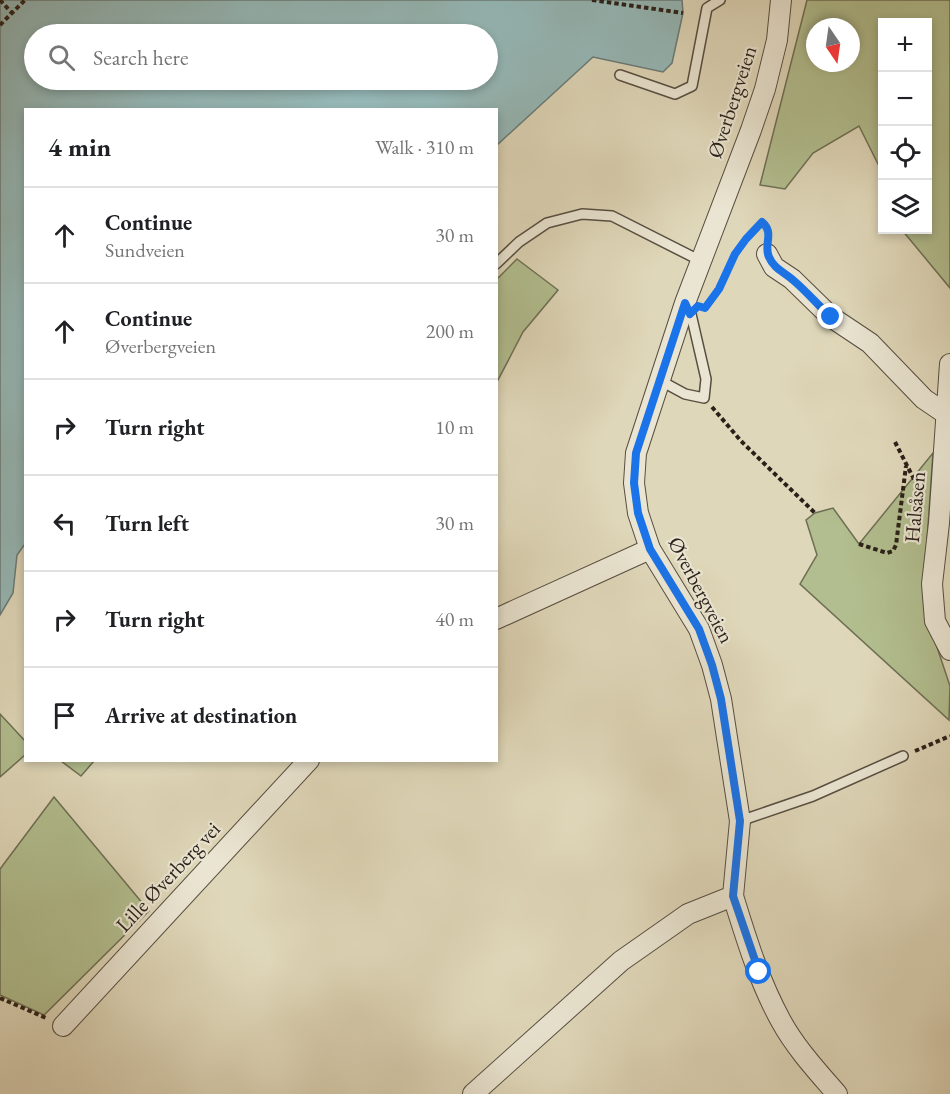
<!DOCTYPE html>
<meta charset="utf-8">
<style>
body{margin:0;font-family:"EB Garamond",serif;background:#f6f6f6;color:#202124}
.controls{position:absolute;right:18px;top:18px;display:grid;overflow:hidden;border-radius:0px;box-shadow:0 3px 9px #0003}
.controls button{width:54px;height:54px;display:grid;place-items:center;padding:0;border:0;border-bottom:2px solid #e0e0e0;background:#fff;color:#202124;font:30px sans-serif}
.compass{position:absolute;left:806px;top:18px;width:54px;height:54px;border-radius:50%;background:#fff;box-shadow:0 3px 9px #0003;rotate:167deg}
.stop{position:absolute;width:18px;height:18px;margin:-14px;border:4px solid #1a73e8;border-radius:50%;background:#fff}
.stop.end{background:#1a73e8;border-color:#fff;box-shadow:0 2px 6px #0008}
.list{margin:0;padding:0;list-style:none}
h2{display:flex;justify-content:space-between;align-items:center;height:78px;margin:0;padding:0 24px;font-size:26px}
h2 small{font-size:20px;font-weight:400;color:#757577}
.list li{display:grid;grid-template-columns:39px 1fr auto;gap:18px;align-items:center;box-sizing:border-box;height:96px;padding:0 24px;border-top:2px solid #e0e0e0}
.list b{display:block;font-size:22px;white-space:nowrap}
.list p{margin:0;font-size:20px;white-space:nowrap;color:#757577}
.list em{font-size:20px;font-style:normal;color:#757577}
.icon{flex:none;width:33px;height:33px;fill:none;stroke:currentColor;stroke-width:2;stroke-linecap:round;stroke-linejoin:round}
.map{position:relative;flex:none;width:950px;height:1094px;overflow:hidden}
.search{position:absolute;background:#fff;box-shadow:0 3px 9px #0003;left:24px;top:24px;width:474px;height:66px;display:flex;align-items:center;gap:15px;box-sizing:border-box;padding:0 21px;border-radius:33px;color:#757577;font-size:22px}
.panel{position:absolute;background:#fff;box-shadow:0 3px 9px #0003;left:24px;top:108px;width:474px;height:654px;border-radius:0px}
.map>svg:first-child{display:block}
</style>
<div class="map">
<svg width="950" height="1094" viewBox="0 0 950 1094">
<rect width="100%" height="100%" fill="#dfd7b9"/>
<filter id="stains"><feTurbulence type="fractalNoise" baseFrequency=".00333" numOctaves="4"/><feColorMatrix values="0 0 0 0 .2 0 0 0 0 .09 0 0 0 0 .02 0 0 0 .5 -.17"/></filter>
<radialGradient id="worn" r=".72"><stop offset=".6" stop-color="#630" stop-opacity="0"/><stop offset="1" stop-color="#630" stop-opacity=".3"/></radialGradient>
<!-- green -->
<g fill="#b2be8f" stroke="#6e6f54" stroke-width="1.5" fill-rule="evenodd">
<path d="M 807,0 L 950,0 L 950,288 L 902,230 L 928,230 L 928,22 L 882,22 L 882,172 L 859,126 L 813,153 L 785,189 L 760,185 ZM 815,27 L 851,27 L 851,63 L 815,63 Z"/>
<path d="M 517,259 L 558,290 L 523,332 L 497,382 L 497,279 Z"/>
<path d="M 933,453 L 924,584 L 930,626 L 950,686 L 949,720 L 800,584 L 817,555 L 806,520 L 815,513 L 833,508 L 859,544 Z"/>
<path d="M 0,714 L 26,742 L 25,755 L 0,777 Z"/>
<path d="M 61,761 L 94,761 L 81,776 Z"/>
<path d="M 54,797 L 149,911 L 44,1015 L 0,995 L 0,869 Z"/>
</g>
<!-- water -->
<path fill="#95b8b7" stroke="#6a7b78" stroke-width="1.5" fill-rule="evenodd" d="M 0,0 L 682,0 L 683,13 L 672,63 L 663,72 L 593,57 L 497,145 L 496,110 L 26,110 L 25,544 L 17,555 L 13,593 L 0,615 ZM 34,34 L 488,34 L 488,80 L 34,80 Z"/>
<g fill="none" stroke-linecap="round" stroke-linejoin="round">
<!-- service casing -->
<g stroke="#574e41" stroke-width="12">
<g id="service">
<path d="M 620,75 L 675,94 L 692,86 L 707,8 L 720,0"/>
<path d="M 496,264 L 519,242 L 547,223 L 582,214 L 612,216 L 701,261"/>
<path d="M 661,381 L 685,394 L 704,398 L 706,379 L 691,314 L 686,306"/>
<path d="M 740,821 L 813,796 L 903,756"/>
</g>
</g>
<!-- minor casing -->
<g stroke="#574e41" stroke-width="22">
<g id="minor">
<path d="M 767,254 L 774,267 L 792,279 L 831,317 L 870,343 L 924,399 L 946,414"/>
<path d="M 950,364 L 939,523 L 932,584 L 935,621 L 950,650"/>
<path d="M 496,619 L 650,549"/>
<path d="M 733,896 C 746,938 759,981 781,1021 C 795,1047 817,1071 837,1094"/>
<path d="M 63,1026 L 309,760"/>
<path d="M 473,1094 L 621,961 L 688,914 L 733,896 L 740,821 L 721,699 L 712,665 L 699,629 L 650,549 L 638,513 L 634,483 L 636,453 L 685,303 L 751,130 L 765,89 L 777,40 L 781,0"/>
</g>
</g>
<!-- path -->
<g stroke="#2a2019" stroke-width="4" stroke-dasharray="4.5 3" stroke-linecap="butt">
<path d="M 0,0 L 12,13"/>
<path d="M 592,0 L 683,13"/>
<path d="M 0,25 L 25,0"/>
<path d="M 706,306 C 722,284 730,259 745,239 C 750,233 757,227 762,222 L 768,227 L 769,236"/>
<path d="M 712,407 L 741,441 L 815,513"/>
<path d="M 895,442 L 920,491"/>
<path d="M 859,544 L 887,553 L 893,551 L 896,545 L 906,466"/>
<path d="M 915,751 L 950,736"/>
<path d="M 0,998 L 46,1018"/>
</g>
<!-- service -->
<use href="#service" stroke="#eae5d2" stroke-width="9"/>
<!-- minor -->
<use href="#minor" stroke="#eae5d2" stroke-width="20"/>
</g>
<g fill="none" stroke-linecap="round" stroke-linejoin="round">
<!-- route -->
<path stroke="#1a73e8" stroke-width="8" d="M 759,972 L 733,896 L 740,821 L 721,699 L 712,665 L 699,629 L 650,549 L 638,513 L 634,483 L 636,453 L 685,303 L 690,314 L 698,306 L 705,308 L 719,289 L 735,254 L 746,239 L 762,222 C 775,233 763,245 769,257 C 774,269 784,272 793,280 C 806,291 818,305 831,317"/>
</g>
<g text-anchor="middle" stroke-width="4.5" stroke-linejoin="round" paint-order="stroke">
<!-- street labels -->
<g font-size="21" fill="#2a2019" stroke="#eae5d2">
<text transform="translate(732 102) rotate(-72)" y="7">Øverbergveien</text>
<text transform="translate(915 507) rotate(-85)" y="7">Halsåsen</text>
<text transform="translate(701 590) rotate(62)" y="7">Øverbergveien</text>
<text transform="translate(168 877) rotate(-47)" y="7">Lille Øverberg vei</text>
</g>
</g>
<rect width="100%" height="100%" filter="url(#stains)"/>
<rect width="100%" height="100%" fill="url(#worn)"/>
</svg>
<div class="controls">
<button>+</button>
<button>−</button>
<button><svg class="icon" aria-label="locate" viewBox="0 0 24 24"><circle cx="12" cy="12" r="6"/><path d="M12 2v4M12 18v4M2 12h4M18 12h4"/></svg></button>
<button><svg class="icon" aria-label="layers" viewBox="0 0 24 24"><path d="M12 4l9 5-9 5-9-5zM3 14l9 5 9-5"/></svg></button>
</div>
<svg class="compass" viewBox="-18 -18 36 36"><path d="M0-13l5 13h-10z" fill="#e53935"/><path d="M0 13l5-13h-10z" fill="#757577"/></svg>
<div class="stop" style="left:759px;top:972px"></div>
<div class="stop end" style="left:831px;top:317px"></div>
<div class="search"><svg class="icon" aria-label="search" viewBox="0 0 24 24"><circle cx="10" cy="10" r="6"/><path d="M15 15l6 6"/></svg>Search here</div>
<section class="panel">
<h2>4 min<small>Walk · 310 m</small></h2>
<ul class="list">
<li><svg class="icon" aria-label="ahead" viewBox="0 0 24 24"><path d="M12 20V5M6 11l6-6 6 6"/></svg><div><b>Continue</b><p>Sundveien</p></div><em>30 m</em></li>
<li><svg class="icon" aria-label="ahead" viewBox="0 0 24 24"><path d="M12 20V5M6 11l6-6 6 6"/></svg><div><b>Continue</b><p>Øverbergveien</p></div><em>200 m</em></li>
<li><svg class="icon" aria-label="right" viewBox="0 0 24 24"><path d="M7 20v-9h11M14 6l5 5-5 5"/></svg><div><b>Turn right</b></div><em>10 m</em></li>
<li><svg class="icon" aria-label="left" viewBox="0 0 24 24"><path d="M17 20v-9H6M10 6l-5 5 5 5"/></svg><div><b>Turn left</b></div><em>30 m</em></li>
<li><svg class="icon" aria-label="right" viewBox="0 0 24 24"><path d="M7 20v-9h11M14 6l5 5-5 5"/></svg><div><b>Turn right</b></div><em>40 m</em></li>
<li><svg class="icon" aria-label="arrive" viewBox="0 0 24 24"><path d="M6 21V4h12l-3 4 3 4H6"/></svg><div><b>Arrive at destination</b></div></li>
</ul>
</section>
</div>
